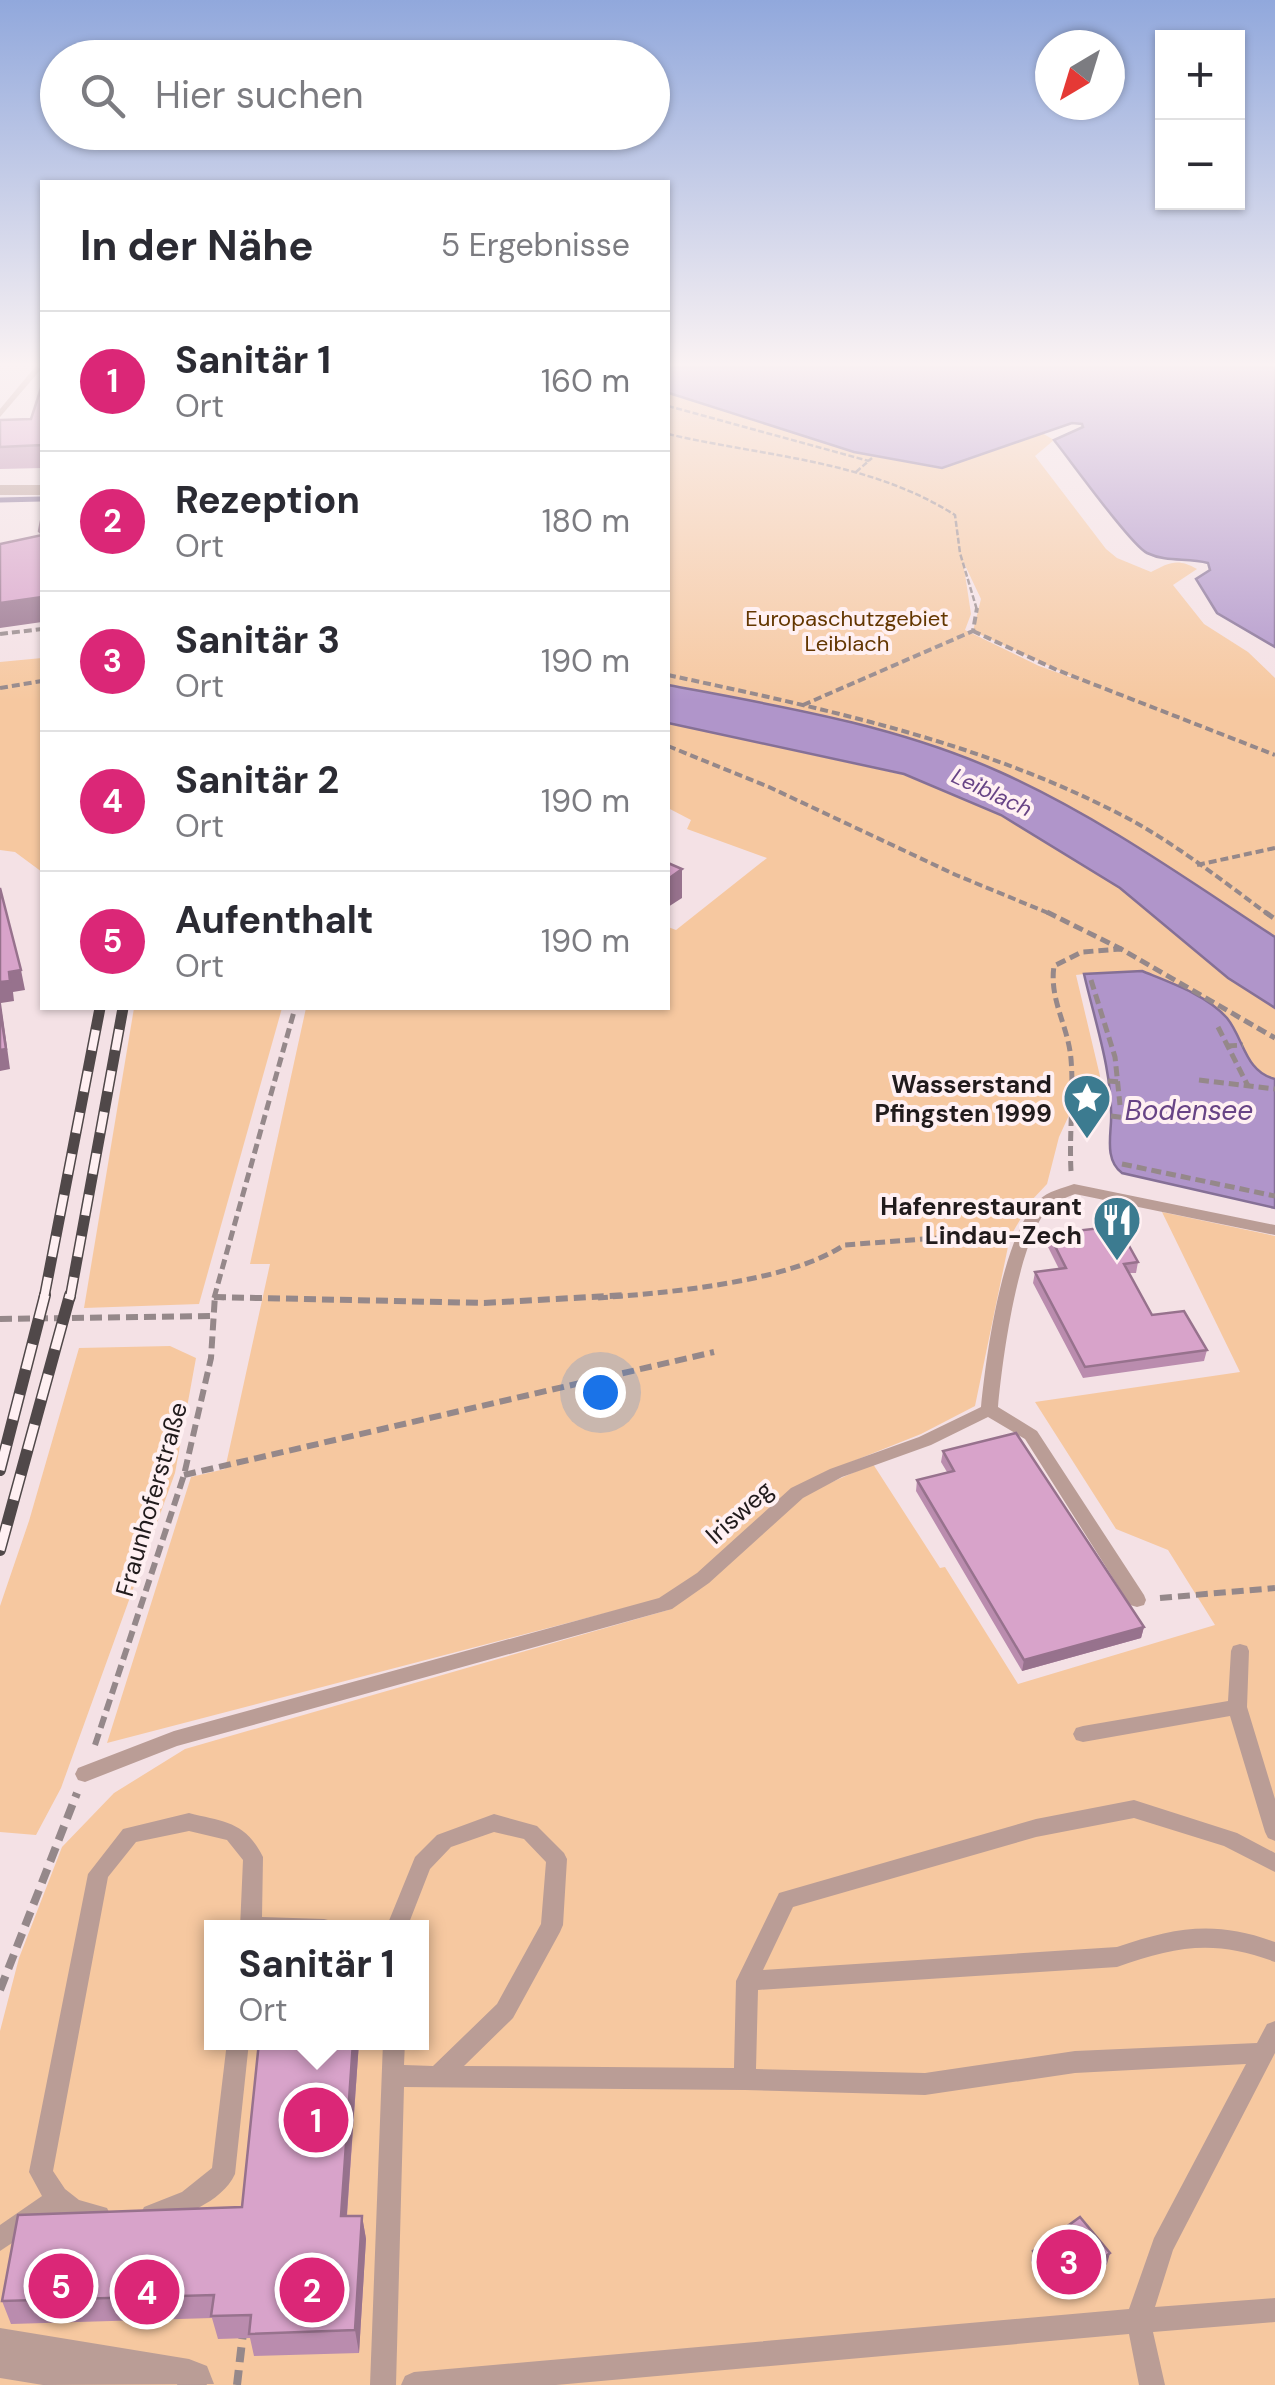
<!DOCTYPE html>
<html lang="de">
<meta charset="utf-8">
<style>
body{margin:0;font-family:"DM Sans",sans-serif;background:#f2f2f3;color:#2b2b33}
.controls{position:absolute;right:30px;top:30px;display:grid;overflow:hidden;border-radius:0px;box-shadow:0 2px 8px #0004}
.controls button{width:90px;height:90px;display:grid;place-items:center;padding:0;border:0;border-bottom:2px solid #e1e1e2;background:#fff;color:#2b2b33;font:50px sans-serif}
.compass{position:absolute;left:1035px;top:30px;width:90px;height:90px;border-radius:50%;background:#fff;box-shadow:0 2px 8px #0004;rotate:218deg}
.you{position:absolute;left:600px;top:1392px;width:35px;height:35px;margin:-25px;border:8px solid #fff;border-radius:50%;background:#1a73e8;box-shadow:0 0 0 15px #1a73e833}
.badge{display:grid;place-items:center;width:65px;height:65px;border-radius:50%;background:#db2777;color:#fff;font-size:32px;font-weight:700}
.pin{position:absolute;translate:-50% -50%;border:5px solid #fff;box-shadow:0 2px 10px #0006}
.popup{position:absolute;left:204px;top:1920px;width:225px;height:130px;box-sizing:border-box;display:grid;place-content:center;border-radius:0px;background:#fff;filter:drop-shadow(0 2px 8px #0005);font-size:32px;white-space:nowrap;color:#7c7c81}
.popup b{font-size:38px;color:#2b2b33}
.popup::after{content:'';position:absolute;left:50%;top:100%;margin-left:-20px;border:20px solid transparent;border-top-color:#fff}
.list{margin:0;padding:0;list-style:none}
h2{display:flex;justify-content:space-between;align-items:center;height:130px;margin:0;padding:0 40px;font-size:42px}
h2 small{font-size:32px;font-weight:400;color:#7c7c81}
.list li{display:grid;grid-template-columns:65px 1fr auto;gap:30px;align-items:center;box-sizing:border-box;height:140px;padding:0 40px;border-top:2px solid #e1e1e2}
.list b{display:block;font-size:38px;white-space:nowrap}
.list p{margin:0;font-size:32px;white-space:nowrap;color:#7c7c81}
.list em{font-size:32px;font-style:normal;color:#7c7c81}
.icon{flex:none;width:55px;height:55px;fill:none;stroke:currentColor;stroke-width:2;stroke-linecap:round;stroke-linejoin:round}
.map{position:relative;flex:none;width:1275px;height:2385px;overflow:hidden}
.search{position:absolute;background:#fff;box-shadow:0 2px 8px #0004;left:40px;top:40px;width:630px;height:110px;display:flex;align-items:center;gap:25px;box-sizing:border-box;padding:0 35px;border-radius:55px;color:#7c7c81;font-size:38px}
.panel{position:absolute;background:#fff;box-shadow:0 2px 8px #0004;left:40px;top:180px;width:630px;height:830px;border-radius:0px}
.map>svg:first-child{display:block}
</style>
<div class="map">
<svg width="1275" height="2385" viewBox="0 0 1275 2385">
<rect width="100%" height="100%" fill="#f4e1e5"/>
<!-- green -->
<g fill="#f6c8a0" fill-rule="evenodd">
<path d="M 668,379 L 1042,433 L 1054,440 L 1035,456 L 1106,549 L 1117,558 L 1151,572 C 1170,562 1178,558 1197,569 L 1173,585 L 1204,624 L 1248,652 L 1275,678 L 1275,975 L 1030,807 L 668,706 ZM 963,561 L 981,599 L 973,631 L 1084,682 L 1039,666 L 965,630 L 971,614 Z"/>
<path d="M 42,658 L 42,872 L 15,852 L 0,850 L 0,662 Z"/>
<path d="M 668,723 L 904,775 L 1001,815 L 1120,888 L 1228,978 L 1275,1008 L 1275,1079 C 1248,1073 1239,1039 1226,1017 L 1101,972 L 1076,975 L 1100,1076 L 1095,1107 L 1070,1113 L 1059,1137 L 1047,1184 L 1031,1201 L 1010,1237 L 975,1406 L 921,1434 L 831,1470 L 698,1576 L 660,1599 L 107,1743 L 191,1477 L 225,1469 L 270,1264 L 250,1264 L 306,1008 L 668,1008 L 668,927 L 676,930 L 767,858 L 687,829 L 691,820 L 668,808 Z"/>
<path d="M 134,1008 L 282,1008 L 199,1304 L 84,1308 Z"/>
<path d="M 1162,1212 L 1275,1236 L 1275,2385 L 0,2385 L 0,2031 L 19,1958 L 62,1847 L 114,1793 L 185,1749 L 668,1610 L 800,1496 L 873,1464 L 940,1568 L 945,1567 L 1018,1684 L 1215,1625 L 1168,1550 L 1116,1529 L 1035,1402 L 1240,1372 ZM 211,1928 L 421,1928 L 421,2042 L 211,2042 Z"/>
<path d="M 170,1346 L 196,1358 L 175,1473 L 61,1788 L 36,1835 L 0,1832 L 0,1606 L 29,1521 L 79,1348 Z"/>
</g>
<!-- water -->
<g fill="#b095ca" stroke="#857096" stroke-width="2.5">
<path d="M 668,367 L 1275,367 L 1275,647 L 1217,613 L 1196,579 L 1210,570 L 1208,563 C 1187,557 1168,563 1147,553 C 1131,545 1070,460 1054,440 L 1083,427 L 1082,424 L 1072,423 L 942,468 L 854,452 L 669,393 Z"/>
<path d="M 668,685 C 779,706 896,725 1000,772 C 1098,816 1185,878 1275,937 L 1275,1008 L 1228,978 L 1120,888 L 1001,815 L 904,774 L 668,723 Z"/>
<path d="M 1142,971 C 1169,982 1207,995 1227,1018 C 1244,1039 1245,1072 1275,1079 L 1275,1208 L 1122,1173 C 1106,1161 1110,1140 1111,1122 C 1113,1073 1095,1022 1084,974 Z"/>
</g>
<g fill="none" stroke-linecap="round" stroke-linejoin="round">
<!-- stream -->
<path stroke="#857096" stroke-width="5" d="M 0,500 L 42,499"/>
<!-- path-far4 -->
<g stroke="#95888a" stroke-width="2.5" stroke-dasharray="6 2.5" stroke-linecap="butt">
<path d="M 668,406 L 869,461"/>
<path d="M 668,434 C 766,457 868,460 955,515 L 960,553 L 977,610"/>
<path d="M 856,472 L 872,458"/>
</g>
<!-- path-far3 -->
<g stroke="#95888a" stroke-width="4" stroke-dasharray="8 4" stroke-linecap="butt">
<path d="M 973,631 L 1057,670 L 1275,755"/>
<path d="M 0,634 L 42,629"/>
<path d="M 668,675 C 825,709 987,743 1131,820 C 1180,847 1224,882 1269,915"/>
<path d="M 0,688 L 42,681"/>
<path d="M 803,705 L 973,631 L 977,608"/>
<path d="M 668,746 L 769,787 L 956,875 L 1053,915"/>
<path d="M 1197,865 L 1275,848"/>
</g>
<!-- path-far2 -->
<g stroke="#95888a" stroke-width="5" stroke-dasharray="10 5" stroke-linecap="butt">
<path d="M 1047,912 L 1121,949"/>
<path d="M 1265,912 L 1275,919"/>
<path d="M 1091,980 L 1115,1057 L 1120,1105"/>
<path d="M 1218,1027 L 1248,1086"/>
<path d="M 1227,1046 L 1243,1045"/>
<path d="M 1199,1080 L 1275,1089"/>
<path d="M 1108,1081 L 1121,1082"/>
<path d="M 1111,1116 L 1153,1121"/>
<path d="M 1122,1164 L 1275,1196"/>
<path d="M 1071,1171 C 1069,1134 1074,1096 1071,1059 C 1068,1025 1049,1000 1054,966 L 1082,952 L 1121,949 L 1275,1038"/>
<path d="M 214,1297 L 227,1298"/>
<path d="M 214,1298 L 295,1008"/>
<path d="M 598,1298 C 665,1293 790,1282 844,1245 L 1004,1233"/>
</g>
<!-- path-far1 -->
<g stroke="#95888a" stroke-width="6" stroke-dasharray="12 6" stroke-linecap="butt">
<path d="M 214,1297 L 484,1303 L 627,1295"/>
<path d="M 0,1319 L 211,1316"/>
<path d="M 184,1475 L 714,1352"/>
<path d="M 1160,1598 L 1275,1588"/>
<path d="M 95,1745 L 184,1475 L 211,1358 L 215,1295"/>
</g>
<!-- path -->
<g stroke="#95888a" stroke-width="8" stroke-dasharray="15 8" stroke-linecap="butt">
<path d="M 0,1990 L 77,1793"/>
<path d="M 237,2385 L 243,2333"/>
</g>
<!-- service -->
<g fill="#ba9d96" fill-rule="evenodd">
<path d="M 35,367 L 42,368 L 0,417 L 0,409 Z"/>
<path d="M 1074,1184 L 1275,1225 L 1275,1235 L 1075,1194 C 1065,1198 1055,1201 1048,1209 C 1018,1241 1002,1361 998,1407 L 1037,1431 L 1144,1595 L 1146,1600 L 1144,1605 L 1137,1607 L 1130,1605 L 1025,1439 L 988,1417 L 931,1445 L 842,1477 L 803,1498 L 709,1583 L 672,1609 L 177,1746 L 85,1782 L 78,1780 L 75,1774 L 78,1768 L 174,1731 L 659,1598 L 697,1573 L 791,1488 L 830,1469 L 919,1437 L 981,1407 C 986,1356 1002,1235 1039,1200 C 1048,1191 1063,1188 1074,1184 Z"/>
<path d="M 1240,1644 L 1247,1646 L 1249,1651 L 1247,1707 L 1275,1799 L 1275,1841 L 1268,1838 L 1265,1832 L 1230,1716 L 1083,1742 L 1076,1740 L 1073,1734 L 1076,1728 L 1083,1726 L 1228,1701 L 1231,1651 L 1233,1646 Z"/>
<path d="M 1134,1800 L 1237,1833 L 1275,1853 L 1275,1872 L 1224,1846 L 1134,1818 L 1036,1837 L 793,1907 L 763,1970 L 1117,1947 C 1176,1927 1215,1920 1275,1942 L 1275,1962 C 1215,1939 1176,1946 1117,1967 L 758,1990 L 756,2069 L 925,2073 L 1075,2051 L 1257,2043 L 1267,2024 L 1275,2021 L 1275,2053 L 1173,2250 L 1155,2307 L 1275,2298 L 1275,2322 L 1153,2332 L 1165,2385 L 1139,2385 L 1129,2334 L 556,2385 L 401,2385 L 405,2376 L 414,2372 L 1129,2309 L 1154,2238 L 1246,2064 L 1075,2073 L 925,2095 L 745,2090 L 404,2087 L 396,2385 L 370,2385 L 383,2042 L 405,2042 L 404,2065 L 433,2066 L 497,2004 L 541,1924 L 546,1862 L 524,1839 L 494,1832 L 451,1847 L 430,1869 L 407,1928 L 386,1928 L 415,1857 L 437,1835 L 494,1814 L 537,1826 L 564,1853 L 567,1859 L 563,1925 L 560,1932 L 513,2018 L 464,2066 L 734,2068 L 736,1981 L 779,1893 L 1036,1819 Z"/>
<path d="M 189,1813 C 224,1822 245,1821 263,1857 L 262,1917 L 324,1919 L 332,1921 L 334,1928 L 240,1928 L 243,1860 L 227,1840 L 189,1831 L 136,1842 L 108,1877 L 53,2171 L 65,2189 L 79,2200 L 107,2208 L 111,2216 L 107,2224 C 90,2231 72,2223 57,2213 L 0,2251 L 0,2225 L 42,2196 L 29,2172 L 88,1874 L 123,1829 Z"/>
<path d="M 227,2042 L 249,2042 L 235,2174 C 222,2203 179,2217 152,2227 L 144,2223 L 140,2215 L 144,2207 L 182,2192 L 212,2168 Z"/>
<path d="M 189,2371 L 203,2376 L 207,2385 L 177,2385 L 180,2375 Z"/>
</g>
<!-- minor -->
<g fill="#ba9d96" fill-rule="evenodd">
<rect x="0" y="485" width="42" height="10"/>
<path d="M 0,2328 L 189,2359 L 207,2366 L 214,2384 L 43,2385 L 0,2378 Z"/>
</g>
<!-- rail-far1 casing -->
<g stroke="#504849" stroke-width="11">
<g id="rail-far1">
<path d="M 44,1298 L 100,1008"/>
<path d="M 70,1298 L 123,1008"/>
</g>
</g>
<!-- rail casing -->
<g stroke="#504849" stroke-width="12">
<g id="rail">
<path d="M 0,1470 L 45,1295"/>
<path d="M 0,1550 L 70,1295"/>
</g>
</g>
<!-- rail-far1 -->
<use href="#rail-far1" stroke="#fff0f2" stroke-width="8" stroke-dasharray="21" stroke-linecap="butt"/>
<!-- rail -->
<use href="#rail" stroke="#fff0f2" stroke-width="9" stroke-dasharray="26" stroke-linecap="butt"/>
</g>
<!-- wall -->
<g fill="#ba8cae">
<path d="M 42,385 L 42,468 L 0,469 L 0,420 L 31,419 Z"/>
<path d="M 1049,1234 L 1138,1262 L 1136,1273 L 1129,1273 L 1152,1315 L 1207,1350 L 1204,1361 L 1083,1378 L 1033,1283 L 1035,1272 L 1059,1269 L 1047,1245 Z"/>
<path d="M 943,1451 L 1144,1627 L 1141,1638 L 1022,1671 L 916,1491 L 917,1480 L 947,1472 L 941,1462 Z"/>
<path d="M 359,2042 L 347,2216 L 362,2216 L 366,2239 L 359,2353 L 254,2356 L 250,2338 L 218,2339 L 212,2318 L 11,2324 L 2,2301 L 242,2207 Z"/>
<path d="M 1033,2251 L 1107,2264 L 1060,2298 L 1031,2261 Z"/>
</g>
<!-- shaded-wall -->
<g fill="#97728d">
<path d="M 42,597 L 42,622 L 0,628 L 0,603 Z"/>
<path d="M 682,869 L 682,898 L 668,907 L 668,879 Z"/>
<path d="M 21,970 L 25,990 L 13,992 L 14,1001 L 1,1003 L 10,1069 L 0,1071 L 0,982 L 9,972 Z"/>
<path d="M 1144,1627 L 1141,1638 L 1022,1671 L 1024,1660 Z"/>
<path d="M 353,2042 L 359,2042 L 345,2240 L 341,2216 Z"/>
<path d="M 362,2216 L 366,2239 L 359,2353 L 355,2330 Z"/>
<path d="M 1110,2253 L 1107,2264 L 1060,2298 L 1062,2288 Z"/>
</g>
<!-- building -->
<g fill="#d8a3ca" stroke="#97728d" stroke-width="2.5">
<path d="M 42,385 L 42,445 L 0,447 L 0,420 L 31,419 Z"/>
<path d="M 42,516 L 42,534 L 39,531 Z"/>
<path d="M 42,535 L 42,597 L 0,603 L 0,544 Z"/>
<path d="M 668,863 L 682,869 L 668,879 Z"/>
<path d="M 0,888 L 21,970 L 9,972 L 10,981 L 0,982 Z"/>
<path d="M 0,1009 L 6,1049 L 0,1050 Z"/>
<path d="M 1118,1226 L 1138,1262 L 1124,1264 L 1152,1315 L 1184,1311 L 1207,1350 L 1085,1367 L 1035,1272 L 1066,1268 L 1049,1234 Z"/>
<path d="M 1016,1433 L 1144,1627 L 1024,1660 L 917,1480 L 954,1471 L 943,1451 Z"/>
<path d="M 259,2042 L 353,2042 L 341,2216 L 362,2216 L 355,2330 L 249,2334 L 251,2315 L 211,2316 L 214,2295 L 2,2301 L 18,2215 L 242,2207 Z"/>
<path d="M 1080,2217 L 1110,2253 L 1062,2288 L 1033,2251 Z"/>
</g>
<!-- sky -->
<linearGradient id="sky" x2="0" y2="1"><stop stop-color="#91a8dc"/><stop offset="0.52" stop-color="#faf2f3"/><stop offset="1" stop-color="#faf2f3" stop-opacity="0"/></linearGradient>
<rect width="1275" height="701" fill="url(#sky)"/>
<!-- icons -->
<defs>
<g id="sight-pin" transform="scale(2.5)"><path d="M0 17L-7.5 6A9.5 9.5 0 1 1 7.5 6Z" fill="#3c7b90" stroke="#fff0f2"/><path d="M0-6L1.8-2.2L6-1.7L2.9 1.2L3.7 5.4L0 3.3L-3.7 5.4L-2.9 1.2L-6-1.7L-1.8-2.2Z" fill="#fff"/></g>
<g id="restaurant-pin" transform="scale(2.5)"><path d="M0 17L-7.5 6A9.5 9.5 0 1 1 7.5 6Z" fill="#3c7b90" stroke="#fff0f2"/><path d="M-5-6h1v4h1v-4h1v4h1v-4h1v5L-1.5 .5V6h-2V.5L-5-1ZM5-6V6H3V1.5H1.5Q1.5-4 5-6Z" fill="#fff"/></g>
</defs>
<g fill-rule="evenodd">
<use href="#sight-pin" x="1087" y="1098"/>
<use href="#restaurant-pin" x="1117" y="1220"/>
</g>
<g text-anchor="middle" stroke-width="8" stroke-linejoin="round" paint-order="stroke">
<!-- far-park labels -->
<g font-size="22" fill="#633600" stroke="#fff0f2">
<text x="847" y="626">Europaschutzgebiet<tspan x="847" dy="25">Leiblach</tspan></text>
</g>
<!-- far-water labels -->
<g font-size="22" font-style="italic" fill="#684486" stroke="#fff0f2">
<text transform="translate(992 792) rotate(25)" y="8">Leiblach</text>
</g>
<!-- poi labels -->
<g font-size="25" font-weight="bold" fill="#211b1c" stroke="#fff0f2" text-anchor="end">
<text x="1052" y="1093">Wasserstand<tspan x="1052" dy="29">Pfingsten 1999</tspan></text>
<text x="1082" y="1215">Hafenrestaurant<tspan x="1082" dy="29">Lindau-Zech</tspan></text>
</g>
<!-- street labels -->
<g font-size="25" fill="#211b1c" stroke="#fff0f2">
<text transform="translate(151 1499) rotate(-74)" y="9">Fraunhoferstraße</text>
<text transform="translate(739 1512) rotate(-42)" y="9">Irisweg</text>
</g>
<!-- water labels -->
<g font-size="28" font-style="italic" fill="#684486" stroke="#fff0f2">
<text x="1189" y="1120">Bodensee</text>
</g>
</g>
</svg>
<div class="controls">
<button>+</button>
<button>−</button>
</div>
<svg class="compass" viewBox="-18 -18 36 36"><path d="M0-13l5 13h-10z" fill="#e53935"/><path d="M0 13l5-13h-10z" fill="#7c7c81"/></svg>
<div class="you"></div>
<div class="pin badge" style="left:316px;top:2120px">1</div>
<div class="popup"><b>Sanitär 1</b>Ort</div>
<div class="pin badge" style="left:312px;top:2290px">2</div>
<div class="pin badge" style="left:1069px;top:2262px">3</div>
<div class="pin badge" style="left:147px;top:2292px">4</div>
<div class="pin badge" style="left:61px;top:2286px">5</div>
<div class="search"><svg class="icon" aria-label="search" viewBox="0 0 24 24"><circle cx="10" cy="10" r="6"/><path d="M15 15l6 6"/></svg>Hier suchen</div>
<section class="panel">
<h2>In der Nähe<small>5 Ergebnisse</small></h2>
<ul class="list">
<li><span class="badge">1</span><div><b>Sanitär 1</b><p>Ort</p></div><em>160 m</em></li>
<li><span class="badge">2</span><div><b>Rezeption</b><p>Ort</p></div><em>180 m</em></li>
<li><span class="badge">3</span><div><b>Sanitär 3</b><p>Ort</p></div><em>190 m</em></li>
<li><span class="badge">4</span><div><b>Sanitär 2</b><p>Ort</p></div><em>190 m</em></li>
<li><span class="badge">5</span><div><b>Aufenthalt</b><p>Ort</p></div><em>190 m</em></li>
</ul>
</section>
</div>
